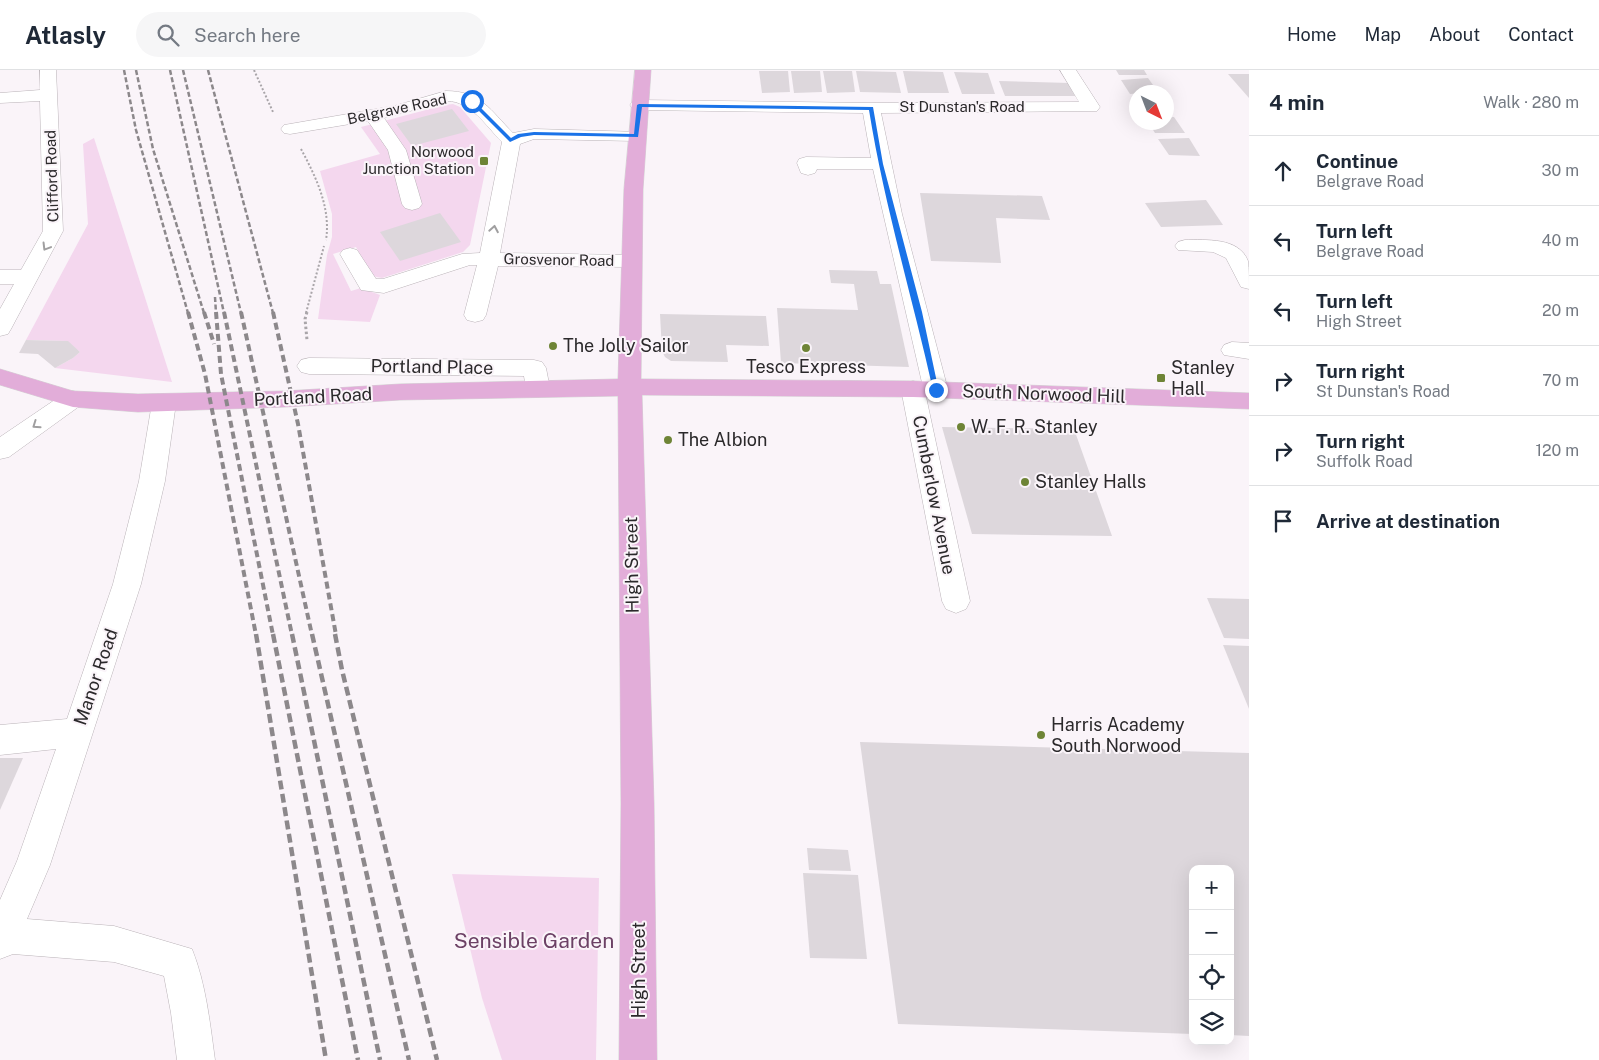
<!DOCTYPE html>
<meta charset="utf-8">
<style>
body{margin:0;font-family:"Public Sans",sans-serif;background:#f6f6f7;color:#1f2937}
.controls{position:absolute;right:15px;bottom:15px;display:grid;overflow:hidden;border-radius:10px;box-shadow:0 5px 20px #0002}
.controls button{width:45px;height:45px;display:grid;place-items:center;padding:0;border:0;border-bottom:1px solid #e0e1e3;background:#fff;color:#1f2937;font:25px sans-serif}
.compass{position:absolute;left:1129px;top:15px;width:45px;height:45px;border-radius:50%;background:#fff;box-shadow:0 5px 20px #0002;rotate:138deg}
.stop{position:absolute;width:15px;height:15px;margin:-11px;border:4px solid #1a73e8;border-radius:50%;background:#fff}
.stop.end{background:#1a73e8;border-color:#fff;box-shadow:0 1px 5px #0008}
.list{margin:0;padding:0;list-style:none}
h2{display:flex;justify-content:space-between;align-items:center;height:65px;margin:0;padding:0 20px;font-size:21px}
h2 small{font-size:16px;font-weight:400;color:#747a83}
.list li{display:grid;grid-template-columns:32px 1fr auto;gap:15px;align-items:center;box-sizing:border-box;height:70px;padding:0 20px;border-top:1px solid #e0e1e3}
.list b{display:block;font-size:19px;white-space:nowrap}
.list p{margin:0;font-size:16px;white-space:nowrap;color:#747a83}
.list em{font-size:16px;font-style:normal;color:#747a83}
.icon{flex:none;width:28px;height:28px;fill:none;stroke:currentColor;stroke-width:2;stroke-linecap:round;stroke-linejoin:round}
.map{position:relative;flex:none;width:1249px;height:990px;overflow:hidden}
header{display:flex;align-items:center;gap:30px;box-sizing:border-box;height:70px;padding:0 25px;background:#fff;border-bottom:1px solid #e0e1e3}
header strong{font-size:24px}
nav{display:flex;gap:28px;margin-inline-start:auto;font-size:18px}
.search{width:350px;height:45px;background:#f6f6f7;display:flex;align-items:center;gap:12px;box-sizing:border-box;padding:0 18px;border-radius:28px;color:#747a83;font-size:19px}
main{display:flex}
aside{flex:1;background:#fff}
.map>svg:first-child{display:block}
</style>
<header>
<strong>Atlasly</strong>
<div class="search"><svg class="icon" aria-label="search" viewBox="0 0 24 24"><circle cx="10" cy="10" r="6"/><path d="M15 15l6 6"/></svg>Search here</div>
<nav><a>Home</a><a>Map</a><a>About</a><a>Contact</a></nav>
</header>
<main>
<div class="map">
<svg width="1249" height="990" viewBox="0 0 1249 990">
<rect width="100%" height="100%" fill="#faf4f9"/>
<!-- green -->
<g fill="#f4d7ee">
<path d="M 453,34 L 460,37 L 491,73 L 470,175 L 463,182 L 382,208 L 372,206 L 356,177 L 333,184 L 351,221 L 361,218 L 380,225 L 370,252 L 318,249 L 327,185 L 332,167 L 332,144 L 320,101 L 380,84 L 361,57 L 445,35 Z"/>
<path d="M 94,68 L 172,312 L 55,298 L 73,288 L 80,282 L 67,271 L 26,270 L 88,154 L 83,74 Z"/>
<path d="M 452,804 L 599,808 L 596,990 L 502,990 L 482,928 Z"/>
</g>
<!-- building -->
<g fill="#ddd7dc">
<path d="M 1116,0 L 1144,0 L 1147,5 L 1119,5 Z"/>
<path d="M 759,1 L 788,1 L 790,22 L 762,23 Z"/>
<path d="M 791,1 L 820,1 L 822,22 L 794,23 Z"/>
<path d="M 823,1 L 852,1 L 855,22 L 827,23 Z"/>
<path d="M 856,1 L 896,2 L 901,23 L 860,22 Z"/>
<path d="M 903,1 L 943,2 L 949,23 L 908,23 Z"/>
<path d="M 954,2 L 988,3 L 995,24 L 962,24 Z"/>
<path d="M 1228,4 L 1249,4 L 1249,28 Z"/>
<path d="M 1148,8 L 1158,22 L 1130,24 L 1121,10 Z"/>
<path d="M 999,11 L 1070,13 L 1076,26 L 1005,26 Z"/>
<path d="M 452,39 L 469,61 L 412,76 L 396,54 Z"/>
<path d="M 1166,47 L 1174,47 L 1185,63 L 1155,63 L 1148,52 L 1166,52 Z"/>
<path d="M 1189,68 L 1200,86 L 1169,85 L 1158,69 Z"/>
<path d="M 920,123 L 1042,126 L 1050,150 L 996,148 L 1001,193 L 931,191 Z"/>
<path d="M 1206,130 L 1223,155 L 1161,157 L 1145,133 Z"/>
<path d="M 440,143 L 461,172 L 400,191 L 380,162 Z"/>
<path d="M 829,200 L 877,201 L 880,214 L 891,214 L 909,297 L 781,293 L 777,238 L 858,240 L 854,214 L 831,213 Z"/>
<path d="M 660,244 L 766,246 L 769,276 L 726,275 L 728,292 L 671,291 L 665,287 L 662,281 Z"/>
<path d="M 26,270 L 68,271 L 80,282 L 73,288 L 55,298 L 38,284 L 19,283 Z"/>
<path d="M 942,357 L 1074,359 L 1112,466 L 972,464 Z"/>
<path d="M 1207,528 L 1249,529 L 1249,569 L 1224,568 Z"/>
<path d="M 1223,575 L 1249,576 L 1249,639 Z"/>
<path d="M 860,672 L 1249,683 L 1249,966 L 1230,965 L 1230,799 L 1193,799 L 1193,964 L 898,954 Z"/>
<path d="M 0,688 L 23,688 L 0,740 Z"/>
<path d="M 807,778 L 848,780 L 851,801 L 809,800 Z"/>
<path d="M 803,803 L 858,805 L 867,889 L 810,888 Z"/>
</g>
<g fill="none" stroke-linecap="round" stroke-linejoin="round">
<!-- minor casing -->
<g stroke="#bab3b8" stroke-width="1">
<g id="minor">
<path d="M 40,0 L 56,0 L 63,161 L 11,259 L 8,264 L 0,266 L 0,239 L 14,214 L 0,214 L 0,200 L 21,200 L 43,161 L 40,31 L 0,33 L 0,23 L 40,20 Z"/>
<path d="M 1060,0 L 1076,0 L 1100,37 L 1097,41 L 881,43 L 902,144 L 948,320 L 944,326 L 936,328 L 928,326 L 925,322 L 970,531 L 966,539 L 956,543 L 946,539 L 942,531 L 901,319 L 905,313 L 913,311 L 921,313 L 923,317 L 873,99 L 817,99 L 815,103 L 808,105 L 801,103 L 797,93 L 799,89 L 806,87 L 871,88 L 863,43 L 639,40 L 633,39 L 630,35 L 633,31 L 639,30 L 871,33 L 1079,32 Z"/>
<path d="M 446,21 C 481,21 490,40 513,63 L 534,59 L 642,62 L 645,66 L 642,70 L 636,71 L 534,69 L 520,74 L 500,183 L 630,185 L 637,186 L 640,191 L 637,196 L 630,197 L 498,196 L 486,245 L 483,250 L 475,252 L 467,250 L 464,245 L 477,195 L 470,195 L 384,223 L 361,220 L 340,184 L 343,180 L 350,178 L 357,180 L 376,209 L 383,209 L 462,184 L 480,183 L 502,72 C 486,56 471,31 447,31 L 384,48 L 406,80 L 422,134 L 419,138 L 412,140 L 405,138 L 402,134 L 388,80 L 368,51 L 290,64 L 284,63 L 281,59 L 284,55 L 290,54 L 394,36 Z"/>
<path d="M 1185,170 C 1206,170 1239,167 1248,191 C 1249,199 1249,210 1249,219 L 1241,217 L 1226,188 L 1213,182 L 1178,180 L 1175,176 L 1178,172 Z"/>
<path d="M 1232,272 L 1249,273 L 1249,289 L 1224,285 L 1221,280 L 1224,275 Z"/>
<path d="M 309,288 L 534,290 L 542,292 L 546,298 L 550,319 L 546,325 L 538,327 L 530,325 L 526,319 L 524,306 L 309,304 L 301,302 L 297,296 L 301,290 Z"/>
<path d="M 73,321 L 81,323 L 85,329 L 81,335 L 9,387 L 0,389 L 0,367 L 65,323 Z"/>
<path d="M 164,324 L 172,327 L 176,333 L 165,411 L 141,514 L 50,795 L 27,849 L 114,856 L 192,879 C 206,914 210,953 215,990 L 177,990 L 171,943 L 164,906 L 114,892 L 13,884 L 0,889 L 0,830 L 17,791 L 56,679 L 0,685 L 0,655 L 67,649 L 113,514 L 139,411 L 152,333 L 156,327 Z"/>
</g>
</g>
<!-- major casing -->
<g stroke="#d5d4d5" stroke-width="1">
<path id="major" d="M 635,0 L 651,0 L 643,119 L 641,309 L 913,311 L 1249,323 L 1249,339 L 913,327 L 642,325 L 654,734 L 657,990 L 619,990 L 621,734 L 618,326 L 400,330 L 285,337 L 138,342 L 73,337 L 0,315 L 0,299 L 73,321 L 138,324 L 285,321 L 400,314 L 618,309 L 624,119 Z"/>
</g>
<!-- path-far1 -->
<g stroke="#a9a5a9" stroke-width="2" stroke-dasharray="2 2" stroke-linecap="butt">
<path d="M 254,0 L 273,42"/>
<path d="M 301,79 C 316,107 331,138 326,170"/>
<path d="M 306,243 L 324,176"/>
</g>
<!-- path -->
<path stroke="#a9a5a9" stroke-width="3" stroke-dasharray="2.5 2.5" stroke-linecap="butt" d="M 307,242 L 305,249 L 307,270"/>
<!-- minor -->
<use href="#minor" fill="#fff" fill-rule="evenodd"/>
<!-- major -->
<use href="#major" fill="#e2add9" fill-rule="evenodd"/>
<!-- rail-far2 -->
<g stroke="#8c888b" stroke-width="2.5" stroke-dasharray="5 2.5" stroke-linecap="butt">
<path d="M 124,0 L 136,60 L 188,243"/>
<path d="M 136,0 L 153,79 L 204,243"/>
<path d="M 170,0 L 224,243"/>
<path d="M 183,0 L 241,243"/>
<path d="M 208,0 L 273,243"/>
<path d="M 215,227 L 216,243"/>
</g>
<!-- rail-far1 -->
<g stroke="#8c888b" stroke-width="4" stroke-dasharray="7 4" stroke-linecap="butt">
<path d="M 188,242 L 205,304 L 256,565"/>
<path d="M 204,242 L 214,274"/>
<path d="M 216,242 L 221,304 L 273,565"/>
<path d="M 224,242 L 292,565"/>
<path d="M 241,242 L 312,565"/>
<path d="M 273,242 L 298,354 L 336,565"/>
</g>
<!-- rail -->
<g stroke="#8c888b" stroke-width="4.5" stroke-dasharray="9 4.5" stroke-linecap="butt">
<path d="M 256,564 L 326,990"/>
<path d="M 273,564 L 358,990"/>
<path d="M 292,564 L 380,990"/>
<path d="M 312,564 L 409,990"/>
<path d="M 335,564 L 342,600 L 437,990"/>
</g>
</g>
<!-- one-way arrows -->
<defs><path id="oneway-chevron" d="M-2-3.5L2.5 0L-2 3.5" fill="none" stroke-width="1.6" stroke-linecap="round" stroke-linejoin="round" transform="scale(1.25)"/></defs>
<g stroke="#a09fa0">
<use href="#oneway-chevron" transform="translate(494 159) rotate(-80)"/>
<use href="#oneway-chevron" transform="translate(46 177) rotate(121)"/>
<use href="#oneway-chevron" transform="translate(36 355) rotate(145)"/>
</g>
<!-- route -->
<path fill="#1a73e8" d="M 472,29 L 511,68 L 518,64 L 534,62 L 634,64 L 637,35 L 639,34 L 873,37 L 883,94 L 922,242 L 939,322 L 933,320 C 912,226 884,134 869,40 L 642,37 L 638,67 L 534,65 L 521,67 L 510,72 L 470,32 Z"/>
<!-- markers -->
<g fill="#6e8436" stroke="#faf4f9" stroke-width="2">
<rect x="479" y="86" width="10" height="10" rx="2.5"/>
<circle cx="553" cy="276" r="5"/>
<circle cx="806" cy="278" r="5"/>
<rect x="1156" y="303" width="10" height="10" rx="2.5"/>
<circle cx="961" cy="357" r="5"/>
<circle cx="668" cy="370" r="5"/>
<circle cx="1025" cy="412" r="5"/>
<circle cx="1041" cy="665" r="5"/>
</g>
<g text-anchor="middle" stroke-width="4" stroke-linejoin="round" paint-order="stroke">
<!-- far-street labels -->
<g font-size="15" fill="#2b292b" stroke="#faf4f9">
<text x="962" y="42">St Dunstan's Road</text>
<text transform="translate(397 39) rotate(-12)" y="5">Belgrave Road</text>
<text transform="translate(52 106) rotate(-92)" y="5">Clifford Road</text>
<text transform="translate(559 190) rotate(1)" y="5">Grosvenor Road</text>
</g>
<!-- far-poi labels -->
<g font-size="15" fill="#2b292b" stroke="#faf4f9" text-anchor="end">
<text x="474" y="87">Norwood<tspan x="474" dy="17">Junction Station</tspan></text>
</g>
<!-- poi labels -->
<g font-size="18" fill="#2b292b" stroke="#faf4f9" text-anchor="start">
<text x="563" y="282">The Jolly Sailor</text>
<text x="806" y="303" text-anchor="middle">Tesco Express</text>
<text x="1171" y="304">Stanley<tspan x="1171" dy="21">Hall</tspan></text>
<text x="971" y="363">W. F. R. Stanley</text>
<text x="678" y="376">The Albion</text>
<text x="1035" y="418">Stanley Halls</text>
<text x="1051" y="661">Harris Academy<tspan x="1051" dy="21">South Norwood</tspan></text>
</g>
<!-- street labels -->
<g font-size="18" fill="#2b292b" stroke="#faf4f9">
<text transform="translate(432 297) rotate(1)" y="6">Portland Place</text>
<text transform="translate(1044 324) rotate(2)" y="6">South Norwood Hill</text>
<text transform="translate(313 327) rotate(-3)" y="6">Portland Road</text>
<text transform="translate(934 425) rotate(79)" y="6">Cumberlow Avenue</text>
<text transform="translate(632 495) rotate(-91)" y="6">High Street</text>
<text transform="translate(96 607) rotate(-71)" y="6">Manor Road</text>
<text transform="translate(639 900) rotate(-90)" y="6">High Street</text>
</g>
<!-- near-park labels -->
<g font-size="21" fill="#6c4165" stroke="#faf4f9">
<text x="534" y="878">Sensible Garden</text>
</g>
</g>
</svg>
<div class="controls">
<button>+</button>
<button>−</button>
<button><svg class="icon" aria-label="locate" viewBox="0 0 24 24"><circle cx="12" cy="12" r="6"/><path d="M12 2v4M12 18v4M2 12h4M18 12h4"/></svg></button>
<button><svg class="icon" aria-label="layers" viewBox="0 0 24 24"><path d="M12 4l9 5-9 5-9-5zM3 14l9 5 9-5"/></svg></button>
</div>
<svg class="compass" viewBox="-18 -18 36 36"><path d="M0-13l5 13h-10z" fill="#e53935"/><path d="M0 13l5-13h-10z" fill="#747a83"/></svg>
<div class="stop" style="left:472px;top:31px"></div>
<div class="stop end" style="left:936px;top:320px"></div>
</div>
<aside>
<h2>4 min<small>Walk · 280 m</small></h2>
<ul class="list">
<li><svg class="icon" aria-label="ahead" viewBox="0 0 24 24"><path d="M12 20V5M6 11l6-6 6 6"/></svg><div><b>Continue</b><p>Belgrave Road</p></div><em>30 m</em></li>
<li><svg class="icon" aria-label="left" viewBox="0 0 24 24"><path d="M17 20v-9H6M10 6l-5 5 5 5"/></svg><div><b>Turn left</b><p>Belgrave Road</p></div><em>40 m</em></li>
<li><svg class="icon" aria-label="left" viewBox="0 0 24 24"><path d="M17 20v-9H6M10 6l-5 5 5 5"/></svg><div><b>Turn left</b><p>High Street</p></div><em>20 m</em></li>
<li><svg class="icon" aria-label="right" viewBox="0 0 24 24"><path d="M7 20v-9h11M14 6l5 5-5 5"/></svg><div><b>Turn right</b><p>St Dunstan's Road</p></div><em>70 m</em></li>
<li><svg class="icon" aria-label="right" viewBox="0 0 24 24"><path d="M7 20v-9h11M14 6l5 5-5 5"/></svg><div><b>Turn right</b><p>Suffolk Road</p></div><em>120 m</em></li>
<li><svg class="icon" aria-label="arrive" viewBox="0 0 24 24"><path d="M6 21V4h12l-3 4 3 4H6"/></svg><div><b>Arrive at destination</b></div></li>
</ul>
</aside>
</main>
